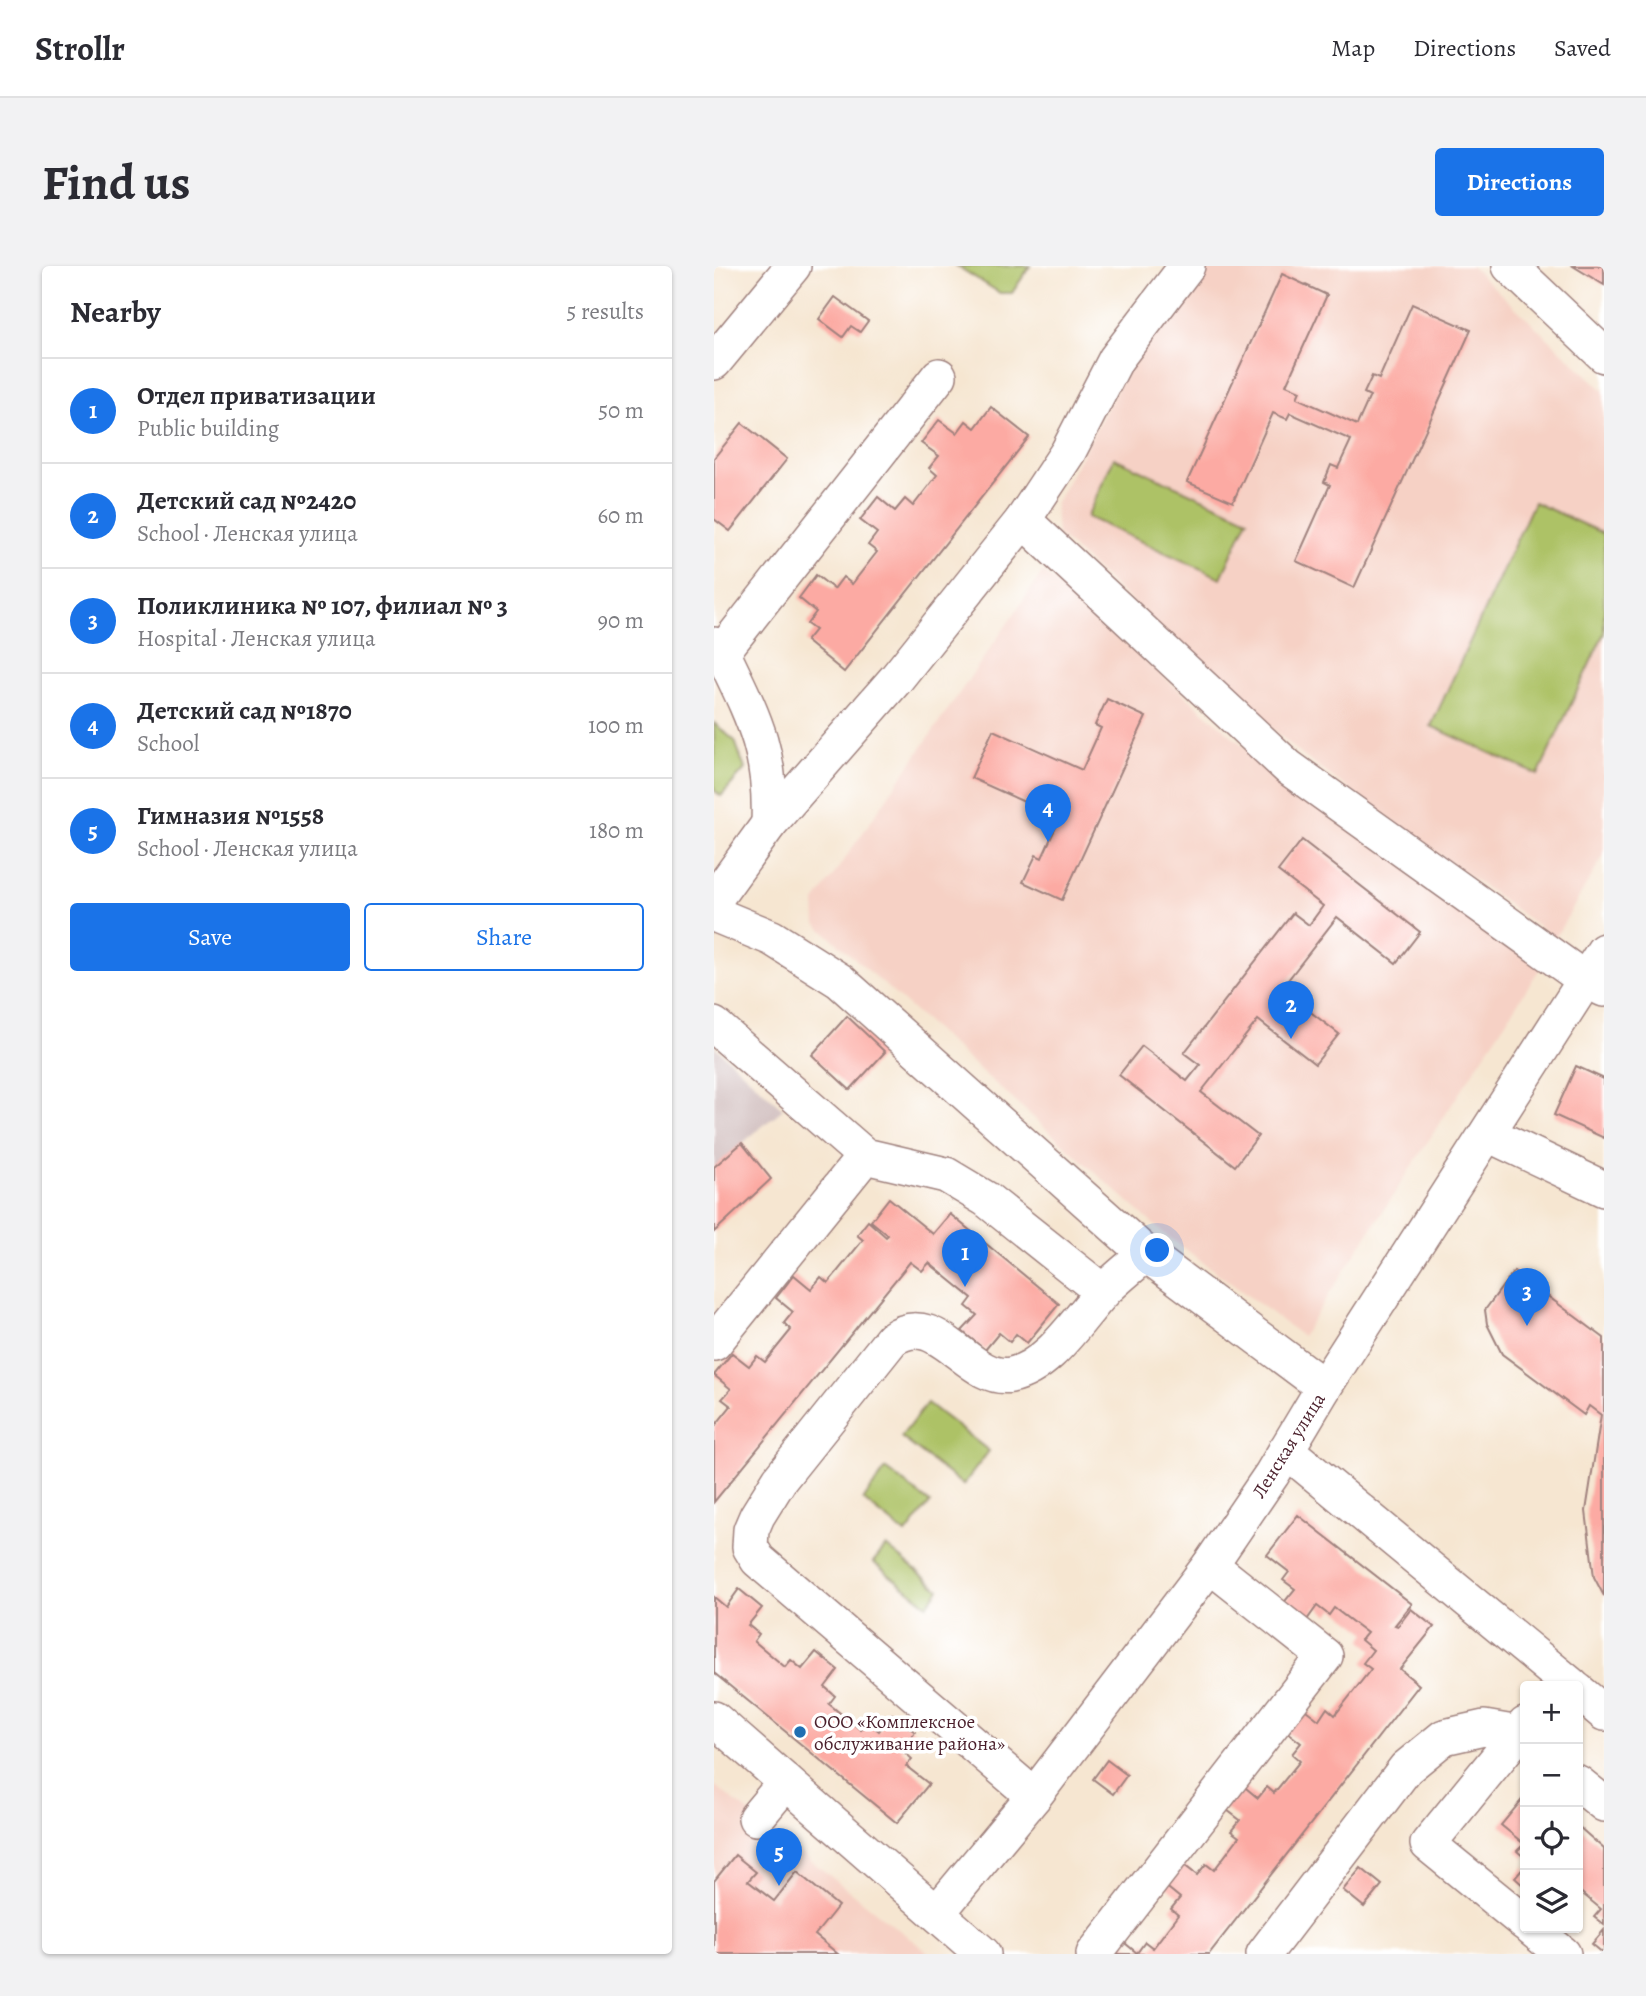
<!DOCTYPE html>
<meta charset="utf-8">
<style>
body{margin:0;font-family:Alegreya,serif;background:#f2f2f3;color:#2b2b33}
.controls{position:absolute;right:21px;bottom:21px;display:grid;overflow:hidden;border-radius:7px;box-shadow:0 2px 5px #0004}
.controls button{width:63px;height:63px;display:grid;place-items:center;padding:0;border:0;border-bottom:2px solid #e1e1e2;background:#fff;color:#2b2b33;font:35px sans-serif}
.you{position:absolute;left:444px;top:985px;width:24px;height:24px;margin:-18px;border:5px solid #fff;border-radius:50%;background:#1a73e8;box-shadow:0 0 0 10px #1a73e833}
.badge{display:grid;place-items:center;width:46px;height:46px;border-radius:50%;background:#1a73e8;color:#fff;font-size:23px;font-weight:700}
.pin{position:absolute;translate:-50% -58px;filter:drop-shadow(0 2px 4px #0008)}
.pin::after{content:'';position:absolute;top:37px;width:24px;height:21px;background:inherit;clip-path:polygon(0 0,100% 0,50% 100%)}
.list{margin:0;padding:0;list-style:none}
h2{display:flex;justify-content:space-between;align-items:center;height:91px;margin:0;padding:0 28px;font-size:30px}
h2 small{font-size:23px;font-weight:400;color:#7c7c81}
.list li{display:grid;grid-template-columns:46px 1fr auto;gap:21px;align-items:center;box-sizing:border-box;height:105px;padding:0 28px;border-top:2px solid #e1e1e2}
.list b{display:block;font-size:26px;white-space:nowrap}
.list p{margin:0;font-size:23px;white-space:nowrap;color:#7c7c81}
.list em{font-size:23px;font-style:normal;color:#7c7c81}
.actions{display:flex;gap:14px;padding:21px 28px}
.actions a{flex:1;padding:16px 0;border:2px solid #1a73e8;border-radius:7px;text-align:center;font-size:24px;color:#1a73e8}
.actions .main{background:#1a73e8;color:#fff}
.icon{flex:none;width:38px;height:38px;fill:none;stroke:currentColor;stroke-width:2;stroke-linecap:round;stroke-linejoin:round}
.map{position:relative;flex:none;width:890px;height:1688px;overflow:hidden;border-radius:7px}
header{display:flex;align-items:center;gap:42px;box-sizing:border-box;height:98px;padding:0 35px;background:#fff;border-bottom:2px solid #e1e1e2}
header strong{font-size:33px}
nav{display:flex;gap:38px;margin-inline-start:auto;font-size:24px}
.intro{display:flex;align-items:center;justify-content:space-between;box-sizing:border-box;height:168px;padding:0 42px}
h1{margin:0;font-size:49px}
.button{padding:18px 32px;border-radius:7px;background:#1a73e8;color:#fff;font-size:24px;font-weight:700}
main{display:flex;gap:42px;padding:0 42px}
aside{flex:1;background:#fff;border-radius:7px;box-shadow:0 2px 5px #0004}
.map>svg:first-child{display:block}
</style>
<header>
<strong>Strollr</strong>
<nav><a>Map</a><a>Directions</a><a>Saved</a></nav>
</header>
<div class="intro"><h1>Find us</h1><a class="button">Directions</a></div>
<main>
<aside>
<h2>Nearby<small>5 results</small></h2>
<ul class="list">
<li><span class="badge">1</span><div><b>Отдел приватизации</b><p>Public building</p></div><em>50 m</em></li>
<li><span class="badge">2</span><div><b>Детский сад №2420</b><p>School · Ленская улица</p></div><em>60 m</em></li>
<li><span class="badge">3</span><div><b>Поликлиника № 107, филиал № 3</b><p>Hospital · Ленская улица</p></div><em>90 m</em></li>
<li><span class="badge">4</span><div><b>Детский сад №1870</b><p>School</p></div><em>100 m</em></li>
<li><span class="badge">5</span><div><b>Гимназия №1558</b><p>School · Ленская улица</p></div><em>180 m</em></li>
</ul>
<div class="actions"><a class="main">Save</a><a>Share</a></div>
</aside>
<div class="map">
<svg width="890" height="1688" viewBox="0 0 890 1688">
<rect width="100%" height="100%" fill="#fff"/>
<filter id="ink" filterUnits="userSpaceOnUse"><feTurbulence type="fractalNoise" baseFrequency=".0143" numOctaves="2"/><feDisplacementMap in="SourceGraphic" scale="14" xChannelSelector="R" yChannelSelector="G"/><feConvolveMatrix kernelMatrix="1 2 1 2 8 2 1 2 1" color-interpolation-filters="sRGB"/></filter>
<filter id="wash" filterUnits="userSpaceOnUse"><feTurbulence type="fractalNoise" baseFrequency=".00686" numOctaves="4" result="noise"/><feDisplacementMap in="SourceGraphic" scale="28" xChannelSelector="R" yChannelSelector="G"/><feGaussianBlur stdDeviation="1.57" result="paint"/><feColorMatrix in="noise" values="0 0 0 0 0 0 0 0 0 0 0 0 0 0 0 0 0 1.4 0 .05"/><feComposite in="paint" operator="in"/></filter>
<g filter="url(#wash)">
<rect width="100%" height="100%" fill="#f6e6d1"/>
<!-- built -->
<g fill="#f6d1c5">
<path d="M 491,0 L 757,0 L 890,125 L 890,589 L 841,672 L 588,489 L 343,268 L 341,239 L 414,103 Z"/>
<path d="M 329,306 L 572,517 L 830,696 L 588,1070 L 447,965 L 102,658 L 101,636 Z"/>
<path d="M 0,1519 L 42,1552 L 216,1688 L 0,1688 Z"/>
</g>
<!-- industrial -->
<path fill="#d1bfbf" d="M 0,780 L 69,843 L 0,901 Z"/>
<!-- green -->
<g fill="#adc266" stroke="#7c7048" stroke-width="2">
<path d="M 243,0 L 316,0 L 298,27 L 286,27 Z"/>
<path d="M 400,192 L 534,253 L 507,312 L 373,251 Z"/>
<path d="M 820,236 L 890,268 L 890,367 L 824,509 L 717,460 Z"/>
<path d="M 0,457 L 21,475 L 31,503 L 7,530 L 0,524 Z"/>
<path d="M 213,1137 L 275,1185 L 249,1219 L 187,1171 Z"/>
<path d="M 172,1203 L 216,1237 L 192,1268 L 149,1234 Z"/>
<path d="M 172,1280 L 225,1323 L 213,1339 L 159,1296 Z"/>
</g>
<g id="blocks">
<!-- building -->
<g fill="#fcaaa3">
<path d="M 859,0 L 890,0 L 890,19 Z"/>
<path d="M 568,8 L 613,29 L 572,119 L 586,125 L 583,132 L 643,159 L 656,130 L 650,127 L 658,110 L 665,113 L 698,38 L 757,64 L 640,322 L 582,295 L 616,219 L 610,216 L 617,199 L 624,202 L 637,174 L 576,147 L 573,153 L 559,147 L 519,236 L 473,216 Z"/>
<path d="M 121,31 L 154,55 L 146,66 L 137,60 L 129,71 L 105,53 Z"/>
<path d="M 277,141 L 315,171 L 130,406 L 92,375 L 101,364 L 93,358 L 102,346 L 85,332 L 102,309 L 120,323 L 129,311 L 138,318 L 163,286 L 154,279 L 163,267 L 146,254 L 164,231 L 181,245 L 191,233 L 199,240 L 223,209 L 215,202 L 225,190 L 207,177 L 225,154 L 243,167 L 252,155 L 261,162 Z"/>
<path d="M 28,157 L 73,193 L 16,265 L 0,253 L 0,192 Z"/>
<path d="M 393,433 L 432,451 L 348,634 L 309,616 L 322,589 L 328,592 L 346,552 L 257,512 L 279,464 L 368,504 L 387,462 L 381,459 Z"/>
<path d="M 588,574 L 706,666 L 682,697 L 623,651 L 567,723 L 625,768 L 601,798 L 544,754 L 487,826 L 544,870 L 521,900 L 405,809 L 428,780 L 473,815 L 486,799 L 470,787 L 579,647 L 595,659 L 609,640 L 564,605 Z"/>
<path d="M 133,750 L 171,786 L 136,824 L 98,789 Z"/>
<path d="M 862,800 L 890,813 L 890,872 L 840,849 Z"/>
<path d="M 28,877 L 57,913 L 0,966 L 0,901 Z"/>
<path d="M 175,932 L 219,968 L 236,948 L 345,1038 L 313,1077 L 302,1068 L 296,1076 L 285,1067 L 271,1084 L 248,1065 L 263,1049 L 252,1040 L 258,1032 L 215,997 L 208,1005 L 196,996 L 0,1236 L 0,1161 L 17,1140 L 8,1133 L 17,1123 L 0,1109 L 18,1087 L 35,1100 L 43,1090 L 51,1096 L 77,1064 L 70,1057 L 79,1046 L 62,1032 L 80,1009 L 97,1023 L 107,1011 L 114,1017 L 149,974 L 143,969 L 154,955 L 172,971 L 174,969 L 157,955 Z"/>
<path d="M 800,1005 L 890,1072 L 890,1330 L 880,1311 L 872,1245 L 887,1149 L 875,1140 L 870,1149 L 788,1088 L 773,1058 L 771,1044 Z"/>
<path d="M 584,1249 L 698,1338 L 681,1359 L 684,1360 L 697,1343 L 720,1361 L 686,1403 L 705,1419 L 495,1688 L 394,1688 L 406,1673 L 423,1687 L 431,1676 L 439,1682 L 464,1649 L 457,1643 L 466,1632 L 449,1618 L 466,1596 L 483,1609 L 492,1598 L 500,1604 L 525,1571 L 517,1565 L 526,1554 L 509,1541 L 527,1518 L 544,1532 L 553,1521 L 560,1527 L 586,1495 L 578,1488 L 587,1477 L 569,1463 L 588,1441 L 605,1454 L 613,1442 L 621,1449 L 657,1403 L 649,1397 L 659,1384 L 647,1374 L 653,1367 L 620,1342 L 615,1349 L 603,1340 L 590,1358 L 567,1340 L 581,1323 L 569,1314 L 575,1306 L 553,1289 Z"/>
<path d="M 25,1323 L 48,1342 L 34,1359 L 45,1368 L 40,1375 L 71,1401 L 77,1394 L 88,1403 L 102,1386 L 124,1404 L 111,1421 L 121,1430 L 115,1438 L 147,1464 L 153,1455 L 165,1465 L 178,1448 L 201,1466 L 187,1483 L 198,1493 L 192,1500 L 215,1518 L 183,1557 L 0,1407 L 0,1331 L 12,1341 Z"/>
<path d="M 393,1494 L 413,1509 L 399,1528 L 379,1513 Z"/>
<path d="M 811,1530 L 811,1592 L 803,1585 L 810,1578 L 787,1559 Z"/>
<path d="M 864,1560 L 890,1583 L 890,1659 L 880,1651 L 887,1643 L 864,1624 Z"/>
<path d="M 21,1589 L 42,1606 L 34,1615 L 60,1635 L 83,1606 L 124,1640 L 101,1669 L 124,1688 L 0,1688 L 0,1615 Z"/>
<path d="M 811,1600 L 811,1621 L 801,1612 Z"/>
<path d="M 647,1602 L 668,1619 L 650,1641 L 629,1624 Z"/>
<path d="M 890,1664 L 890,1688 L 878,1678 Z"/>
</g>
</g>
</g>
<g filter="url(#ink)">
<use href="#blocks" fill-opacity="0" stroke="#a0827e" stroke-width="2"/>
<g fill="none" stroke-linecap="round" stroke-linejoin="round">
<!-- minor casing -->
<g stroke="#a0827e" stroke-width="38">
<g id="minor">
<path d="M 796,0 L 890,89"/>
<path d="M 0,96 L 79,0"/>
<path d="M 309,254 L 574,501 L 873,715 L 890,723"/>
<path d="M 0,379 L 8,386 C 39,451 58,484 55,558"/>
<path d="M 8,386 L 225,110"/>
<path d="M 0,634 L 55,558 L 182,413 L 309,254 L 354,186 L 402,93 L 473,0"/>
<path d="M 0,648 L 58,672 L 126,715 L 432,988 L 610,1121"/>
<path d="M 0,759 L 151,890 L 232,909 L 272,933 L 389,1026"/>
<path d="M 774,868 L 890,923"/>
<path d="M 0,1077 L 151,890"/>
<path d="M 572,1184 L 858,1420"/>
<path d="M 864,1425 L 890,1447"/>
<path d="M 0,1453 L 269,1688"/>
<path d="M 811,1459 L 714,1578 L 811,1657"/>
<path d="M 864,1517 L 890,1538"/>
<path d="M 320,1530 L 44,1294 L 36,1281 L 37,1264 L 43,1250 L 66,1213 L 178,1073 C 224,1040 254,1117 297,1109 C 335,1101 363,1054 388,1027 C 401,1013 417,1001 432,988"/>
<path d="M 42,1552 L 72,1516"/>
<path d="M 223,1647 L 320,1530 L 496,1299 L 558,1208 L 610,1121 L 890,685"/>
<path d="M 817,1662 L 849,1688"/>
<path d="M 380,1688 L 611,1390 L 496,1299"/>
<path d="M 550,1688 L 692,1502 L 730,1471 L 770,1462 L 805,1468 L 811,1473"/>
</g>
</g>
<!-- minor -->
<use href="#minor" stroke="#fff" stroke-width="35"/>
</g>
</g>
<!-- markers -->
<circle fill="#1f6fb2" stroke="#fff" stroke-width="2.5" cx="86" cy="1466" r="7"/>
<g text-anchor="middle" stroke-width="7" stroke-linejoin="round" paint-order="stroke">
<!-- street labels -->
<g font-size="19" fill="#4a1f2b" stroke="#fff">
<text transform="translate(574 1179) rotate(-58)" y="7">Ленская улица</text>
</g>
<!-- poi labels -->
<g font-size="19" fill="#4a1f2b" stroke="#fff" text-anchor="start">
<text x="100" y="1462">ООО «Комплексное<tspan x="100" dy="22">обслуживание района»</tspan></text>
</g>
</g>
</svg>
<div class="controls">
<button>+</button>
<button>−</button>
<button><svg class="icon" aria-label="locate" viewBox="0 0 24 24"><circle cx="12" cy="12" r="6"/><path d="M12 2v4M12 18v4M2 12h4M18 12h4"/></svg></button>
<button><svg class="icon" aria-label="layers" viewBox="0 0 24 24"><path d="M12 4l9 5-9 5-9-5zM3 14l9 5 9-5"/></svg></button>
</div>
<div class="you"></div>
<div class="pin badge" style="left:251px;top:1021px">1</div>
<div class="pin badge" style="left:577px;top:773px">2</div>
<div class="pin badge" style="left:813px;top:1060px">3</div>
<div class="pin badge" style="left:334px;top:576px">4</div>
<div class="pin badge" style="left:65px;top:1620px">5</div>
</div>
</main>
